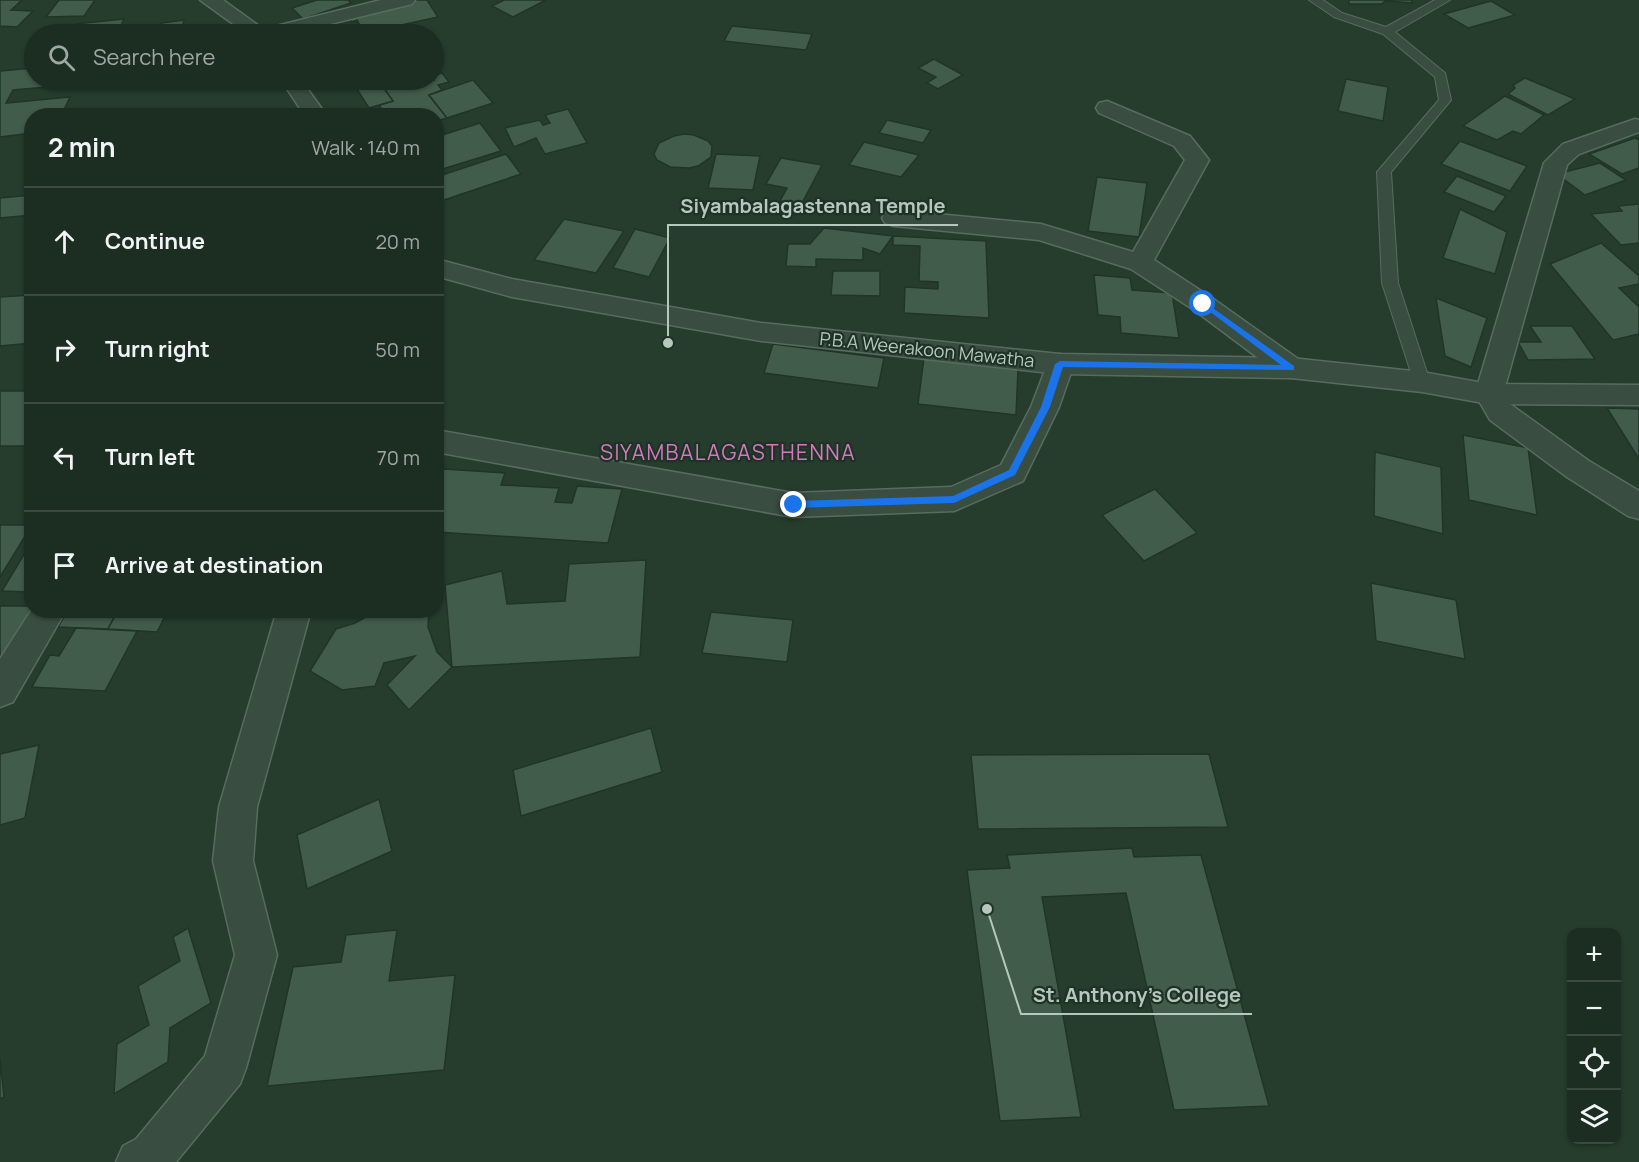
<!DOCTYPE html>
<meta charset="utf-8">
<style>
body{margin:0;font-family:Manrope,sans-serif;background:#25362a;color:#f1f3f6}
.controls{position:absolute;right:18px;bottom:18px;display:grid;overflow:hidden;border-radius:12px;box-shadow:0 2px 4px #0004}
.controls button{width:54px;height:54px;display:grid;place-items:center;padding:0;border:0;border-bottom:2px solid #3a4a40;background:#1c2e22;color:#f1f3f6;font:30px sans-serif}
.stop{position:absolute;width:18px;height:18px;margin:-14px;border:4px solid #1a73e8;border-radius:50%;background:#fff}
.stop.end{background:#1a73e8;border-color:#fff;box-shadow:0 2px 6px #0008}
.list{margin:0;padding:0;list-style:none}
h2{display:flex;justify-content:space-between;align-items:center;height:78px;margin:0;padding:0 24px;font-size:26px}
h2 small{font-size:20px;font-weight:400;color:#a0a8a5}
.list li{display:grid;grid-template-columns:39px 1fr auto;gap:18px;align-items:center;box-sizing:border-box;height:108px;padding:0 24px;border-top:2px solid #3a4a40}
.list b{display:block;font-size:22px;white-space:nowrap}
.list em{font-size:20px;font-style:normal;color:#a0a8a5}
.icon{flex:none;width:33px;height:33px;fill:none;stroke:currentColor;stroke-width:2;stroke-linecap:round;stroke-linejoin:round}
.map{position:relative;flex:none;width:1639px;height:1162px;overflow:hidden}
.search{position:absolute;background:#1c2e22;box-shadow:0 2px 4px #0004;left:24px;top:24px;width:420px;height:66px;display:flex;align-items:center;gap:15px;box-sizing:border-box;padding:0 21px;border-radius:33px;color:#a0a8a5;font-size:22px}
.panel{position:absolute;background:#1c2e22;box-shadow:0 2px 4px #0004;left:24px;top:108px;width:420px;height:510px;border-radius:24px}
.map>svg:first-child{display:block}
</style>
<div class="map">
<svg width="1639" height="1162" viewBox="0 0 1639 1162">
<rect width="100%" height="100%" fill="#263d2e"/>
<!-- building -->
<g fill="#425c4c" stroke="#213428" stroke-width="1.5">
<path d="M 0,0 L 22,0 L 11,10 L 33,11 L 17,27 L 0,26 Z"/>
<path d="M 59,0 L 95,0 L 84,16 L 46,17 Z"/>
<path d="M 317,0 L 348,0 L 351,3 L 303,19 L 292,8 Z"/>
<path d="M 410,0 L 427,0 L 438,17 L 364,33 L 357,20 L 352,22 L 348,15 Z"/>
<path d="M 504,0 L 546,0 L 513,17 L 492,6 Z"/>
<path d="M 1349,0 L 1411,0 L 1413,3 L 1385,1 L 1382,4 L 1349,4 Z"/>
<path d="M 1491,1 L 1515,15 L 1468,28 L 1444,14 Z"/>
<path d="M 124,19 L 118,32 L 104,34 L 69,34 L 75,24 Z"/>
<path d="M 184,20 L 182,28 L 159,32 L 162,23 Z"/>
<path d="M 732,26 L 812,34 L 806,50 L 724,41 Z"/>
<path d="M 208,27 L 222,34 L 175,34 L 187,29 L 195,33 Z"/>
<path d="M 934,59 L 963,75 L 938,89 L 927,83 L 936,77 L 918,68 Z"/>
<path d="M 34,68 L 34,80 L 128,80 L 13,90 L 6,103 L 70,97 L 61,116 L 32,116 L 32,133 L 0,137 L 0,71 Z"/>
<path d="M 442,73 L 449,82 L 438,85 L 442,90 L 429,95 L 447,118 L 436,121 L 436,116 L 386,116 L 379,105 L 393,101 L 381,84 L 395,80 L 401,80 L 405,85 L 421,80 L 434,80 L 434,75 Z"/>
<path d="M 1525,78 L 1575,99 L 1548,115 L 1508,94 L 1515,88 L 1513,85 Z"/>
<path d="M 1346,79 L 1388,87 L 1383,121 L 1338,111 Z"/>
<path d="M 378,80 L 393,101 L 369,108 L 355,86 Z"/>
<path d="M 473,80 L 493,103 L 447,118 L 429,95 Z"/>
<path d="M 1505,96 L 1544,115 L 1521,134 L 1513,131 L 1497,140 L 1463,126 Z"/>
<path d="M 568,109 L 587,143 L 545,154 L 536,138 L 514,147 L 505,128 L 540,120 L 543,125 L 550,123 L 545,115 Z"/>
<path d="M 887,120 L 931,130 L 923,143 L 879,133 Z"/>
<path d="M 480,123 L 501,151 L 436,171 L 436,137 Z"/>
<path d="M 684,134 L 694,135 L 708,141 L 712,146 L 711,157 L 698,166 L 689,168 L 670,167 L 657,160 L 654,154 L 659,143 L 674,136 Z"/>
<path d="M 1635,138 L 1639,140 L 1639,168 L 1622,174 L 1589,154 Z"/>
<path d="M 1460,141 L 1527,166 L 1510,191 L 1441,164 Z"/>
<path d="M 864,142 L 919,155 L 901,177 L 849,165 Z"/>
<path d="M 506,154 L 521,174 L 444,200 L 436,189 L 436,177 Z"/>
<path d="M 716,154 L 760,156 L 753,190 L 708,188 Z"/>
<path d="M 781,158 L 822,165 L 801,205 L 780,201 L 787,188 L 766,184 Z"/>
<path d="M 1600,163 L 1626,180 L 1585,195 L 1557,174 Z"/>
<path d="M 1457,176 L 1506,196 L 1494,212 L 1444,192 Z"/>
<path d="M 1097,177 L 1147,183 L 1139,237 L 1088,231 Z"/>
<path d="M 32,195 L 32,215 L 0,218 L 0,198 Z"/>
<path d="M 1639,204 L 1639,243 L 1621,245 L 1591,214 L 1622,211 L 1618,206 Z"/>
<path d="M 1460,209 L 1507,232 L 1495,274 L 1443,258 Z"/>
<path d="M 564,219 L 624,231 L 596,273 L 534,260 Z"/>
<path d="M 824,228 L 893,236 L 880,254 L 863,248 L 863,260 L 816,259 L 816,267 L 786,266 L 788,244 L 810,244 Z"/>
<path d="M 635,229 L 670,238 L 649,277 L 613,268 Z"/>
<path d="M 893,236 L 986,241 L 989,318 L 904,313 L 905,287 L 938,289 L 938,282 L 919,281 L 920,246 L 893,245 Z"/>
<path d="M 1601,243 L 1639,276 L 1639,284 L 1619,288 L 1639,307 L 1639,334 L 1613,340 L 1550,264 Z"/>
<path d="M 833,271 L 880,271 L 880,296 L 831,295 Z"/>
<path d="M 1094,275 L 1130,278 L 1132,290 L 1172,293 L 1179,338 L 1121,333 L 1120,317 L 1098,315 Z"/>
<path d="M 32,295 L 32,343 L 0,346 L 0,297 Z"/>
<path d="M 1436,298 L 1487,318 L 1471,367 L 1445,356 Z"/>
<path d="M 1530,326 L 1572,326 L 1595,359 L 1528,360 L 1518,342 L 1541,342 Z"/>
<path d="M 773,344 L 884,358 L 878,388 L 764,373 Z"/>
<path d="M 924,358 L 1018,369 L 1016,415 L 918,404 Z"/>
<rect x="0" y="391" width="32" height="55"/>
<path d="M 1607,408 L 1639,409 L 1639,459 Z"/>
<path d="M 1463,435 L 1528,448 L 1537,515 L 1469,500 Z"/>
<path d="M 1375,452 L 1441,467 L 1443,534 L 1374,516 Z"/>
<path d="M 444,469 L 505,473 L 501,485 L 559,488 L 555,502 L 572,503 L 577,486 L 622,489 L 608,543 L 436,532 L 436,487 Z"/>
<path d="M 1155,489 L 1197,533 L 1144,561 L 1102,515 Z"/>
<path d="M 0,525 L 32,525 L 0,577 Z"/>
<path d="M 32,541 L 32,592 L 2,591 Z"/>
<path d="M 646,560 L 640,657 L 452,667 L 445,585 L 502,571 L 507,604 L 565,601 L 569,564 Z"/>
<path d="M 1371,583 L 1456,600 L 1465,659 L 1376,641 Z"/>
<path d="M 0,606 L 32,606 L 0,671 Z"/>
<path d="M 68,610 L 118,610 L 108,629 L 58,627 Z"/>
<path d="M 118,610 L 168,610 L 157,632 L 108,629 Z"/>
<path d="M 378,610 L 429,610 L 428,627 L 437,652 L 452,667 L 409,710 L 387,685 L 415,656 L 384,663 L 375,686 L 342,690 L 310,671 L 336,629 L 355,623 Z"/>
<path d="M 711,612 L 793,620 L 787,662 L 702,653 Z"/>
<path d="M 76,628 L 137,631 L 105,691 L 32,687 L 50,655 L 59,656 Z"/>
<path d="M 651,728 L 662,772 L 521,816 L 513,770 Z"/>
<path d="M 39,745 L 25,818 L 0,825 L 0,754 Z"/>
<path d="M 1209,754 L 1228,827 L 978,829 L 971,755 Z"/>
<path d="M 379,799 L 392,851 L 307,889 L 297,835 Z"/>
<path d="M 1132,848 L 1134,857 L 1201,855 L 1269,1106 L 1174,1110 L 1126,893 L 1042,897 L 1081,1117 L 1000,1121 L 967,870 L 1010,868 L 1007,855 Z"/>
<path d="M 188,928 L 211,1003 L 170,1028 L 168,1062 L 114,1094 L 117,1044 L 149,1025 L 138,986 L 180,961 L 173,937 Z"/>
<path d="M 397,930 L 389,981 L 455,975 L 444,1070 L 267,1086 L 293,967 L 341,962 L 346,935 Z"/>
<path d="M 0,1058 L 4,1097 L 0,1099 Z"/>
</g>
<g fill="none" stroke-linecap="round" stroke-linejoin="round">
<!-- service casing -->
<g stroke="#586b5f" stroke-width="2">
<path id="service" d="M 1309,0 L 1323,0 L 1342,13 L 1386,27 L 1435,0 L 1450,0 L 1395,32 L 1445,73 L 1451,100 L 1391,172 L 1398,283 L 1430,382 L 1428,386 L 1416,386 L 1414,382 L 1382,283 L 1377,172 L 1439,100 L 1435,77 L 1383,34 L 1334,17 Z"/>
</g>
<!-- minor casing -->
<g stroke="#586b5f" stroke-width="3">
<g id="minor">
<path d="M 381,0 L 415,0 L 412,4 L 289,34 L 257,34 L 260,30 Z"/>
<path d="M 1107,101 L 1190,136 L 1209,160 L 1154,260 L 1212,298 L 1301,361 L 1305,368 L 1301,375 L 1291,378 L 1281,375 L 1194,310 L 1131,269 L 1039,240 L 894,226 L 885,223 L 882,218 L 885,213 L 894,210 L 1041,224 L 1133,252 L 1185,160 L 1174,146 L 1099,113 L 1096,108 L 1099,103 Z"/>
<path d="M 1635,119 L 1639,120 L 1639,132 L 1579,154 L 1567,165 L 1503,394 L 1510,404 L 1589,461 L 1639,491 L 1639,519 L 1628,516 L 1567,477 L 1490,420 L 1475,394 L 1544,163 L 1563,144 Z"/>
<path d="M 1060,354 L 1070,357 L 1074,364 L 1059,407 L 1023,481 L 954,511 L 793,517 L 436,452 L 436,430 L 793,493 L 951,487 L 1001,465 L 1031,407 L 1050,357 Z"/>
<path d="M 32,609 L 66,610 L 13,702 L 0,707 L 0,659 Z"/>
<path d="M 277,610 L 311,610 L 257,807 L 253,861 L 277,955 L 246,1068 L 240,1084 L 176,1162 L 116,1162 L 123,1146 L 136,1139 L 205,1056 L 235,955 L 213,861 L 219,807 Z"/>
</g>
</g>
<!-- tertiary casing -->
<g stroke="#586b5f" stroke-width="3">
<g id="tertiary">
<path d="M 200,0 L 223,0 L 270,34 L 247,34 Z"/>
<path d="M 281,80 L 301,80 L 327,116 L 305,116 Z"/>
<path d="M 436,259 L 512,279 L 761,323 L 1060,354 L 1291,358 L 1422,372 L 1489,384 L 1639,385 L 1639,405 L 1489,404 L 1422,392 L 1291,378 L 1060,374 L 761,341 L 512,297 L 436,276 Z"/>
</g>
</g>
<!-- service -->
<use href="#service" fill="#3a4d41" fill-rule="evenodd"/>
<!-- minor -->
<use href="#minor" fill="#3a4d41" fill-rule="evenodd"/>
<!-- tertiary -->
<use href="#tertiary" fill="#3a4d41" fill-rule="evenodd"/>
</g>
<!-- route -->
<path fill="#1a73e8" d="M 1203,301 L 1294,366 L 1294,370 L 1063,367 L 1050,407 L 1015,475 L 954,503 L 794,508 L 789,505 L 794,501 L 953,496 L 1009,470 L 1041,407 L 1055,364 L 1060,361 L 1281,365 L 1201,305 L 1201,302 Z"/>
<g text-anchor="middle" stroke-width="4.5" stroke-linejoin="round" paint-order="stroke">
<!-- street labels -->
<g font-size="18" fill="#b6c8bd" stroke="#1f3226">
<text transform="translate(927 350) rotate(6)" y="6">P.B.A Weerakoon Mawatha</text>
</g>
<!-- quarter labels -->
<g font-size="21" letter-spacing="1.5" fill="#d479bf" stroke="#1f3226">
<text x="728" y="460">SIYAMBALAGASTHENNA</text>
</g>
</g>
<!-- callouts -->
<path fill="none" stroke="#b6c8bd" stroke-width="2" d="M668 343L668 225H958M987 909L1021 1014H1252"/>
<g fill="#b6c8bd" stroke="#1f3226" stroke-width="2">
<circle cx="668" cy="343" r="6"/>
<circle cx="987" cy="909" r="6"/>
</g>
<g font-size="20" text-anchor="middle" font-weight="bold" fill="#b6c8bd" stroke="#1f3226" stroke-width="4.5" stroke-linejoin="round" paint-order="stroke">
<text x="813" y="213">Siyambalagastenna Temple</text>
<text x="1137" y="1002">St. Anthony's College</text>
</g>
</svg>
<div class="controls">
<button>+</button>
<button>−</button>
<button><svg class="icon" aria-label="locate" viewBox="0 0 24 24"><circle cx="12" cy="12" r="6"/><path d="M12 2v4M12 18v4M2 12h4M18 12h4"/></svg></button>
<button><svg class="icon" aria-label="layers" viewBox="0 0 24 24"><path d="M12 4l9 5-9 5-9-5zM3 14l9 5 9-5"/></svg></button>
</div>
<div class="stop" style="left:1203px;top:304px"></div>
<div class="stop end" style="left:794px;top:505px"></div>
<div class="search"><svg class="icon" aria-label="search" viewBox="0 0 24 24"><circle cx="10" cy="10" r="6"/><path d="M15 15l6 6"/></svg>Search here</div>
<section class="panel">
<h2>2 min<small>Walk · 140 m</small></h2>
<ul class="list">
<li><svg class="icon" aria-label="ahead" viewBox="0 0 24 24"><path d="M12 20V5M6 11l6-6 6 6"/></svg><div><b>Continue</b></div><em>20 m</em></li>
<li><svg class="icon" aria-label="right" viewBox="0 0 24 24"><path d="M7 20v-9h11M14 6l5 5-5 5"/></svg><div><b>Turn right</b></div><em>50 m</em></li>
<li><svg class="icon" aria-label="left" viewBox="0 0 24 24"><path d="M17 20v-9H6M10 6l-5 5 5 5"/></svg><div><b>Turn left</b></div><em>70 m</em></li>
<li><svg class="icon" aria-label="arrive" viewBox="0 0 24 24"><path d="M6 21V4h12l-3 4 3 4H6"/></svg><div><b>Arrive at destination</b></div></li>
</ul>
</section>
</div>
